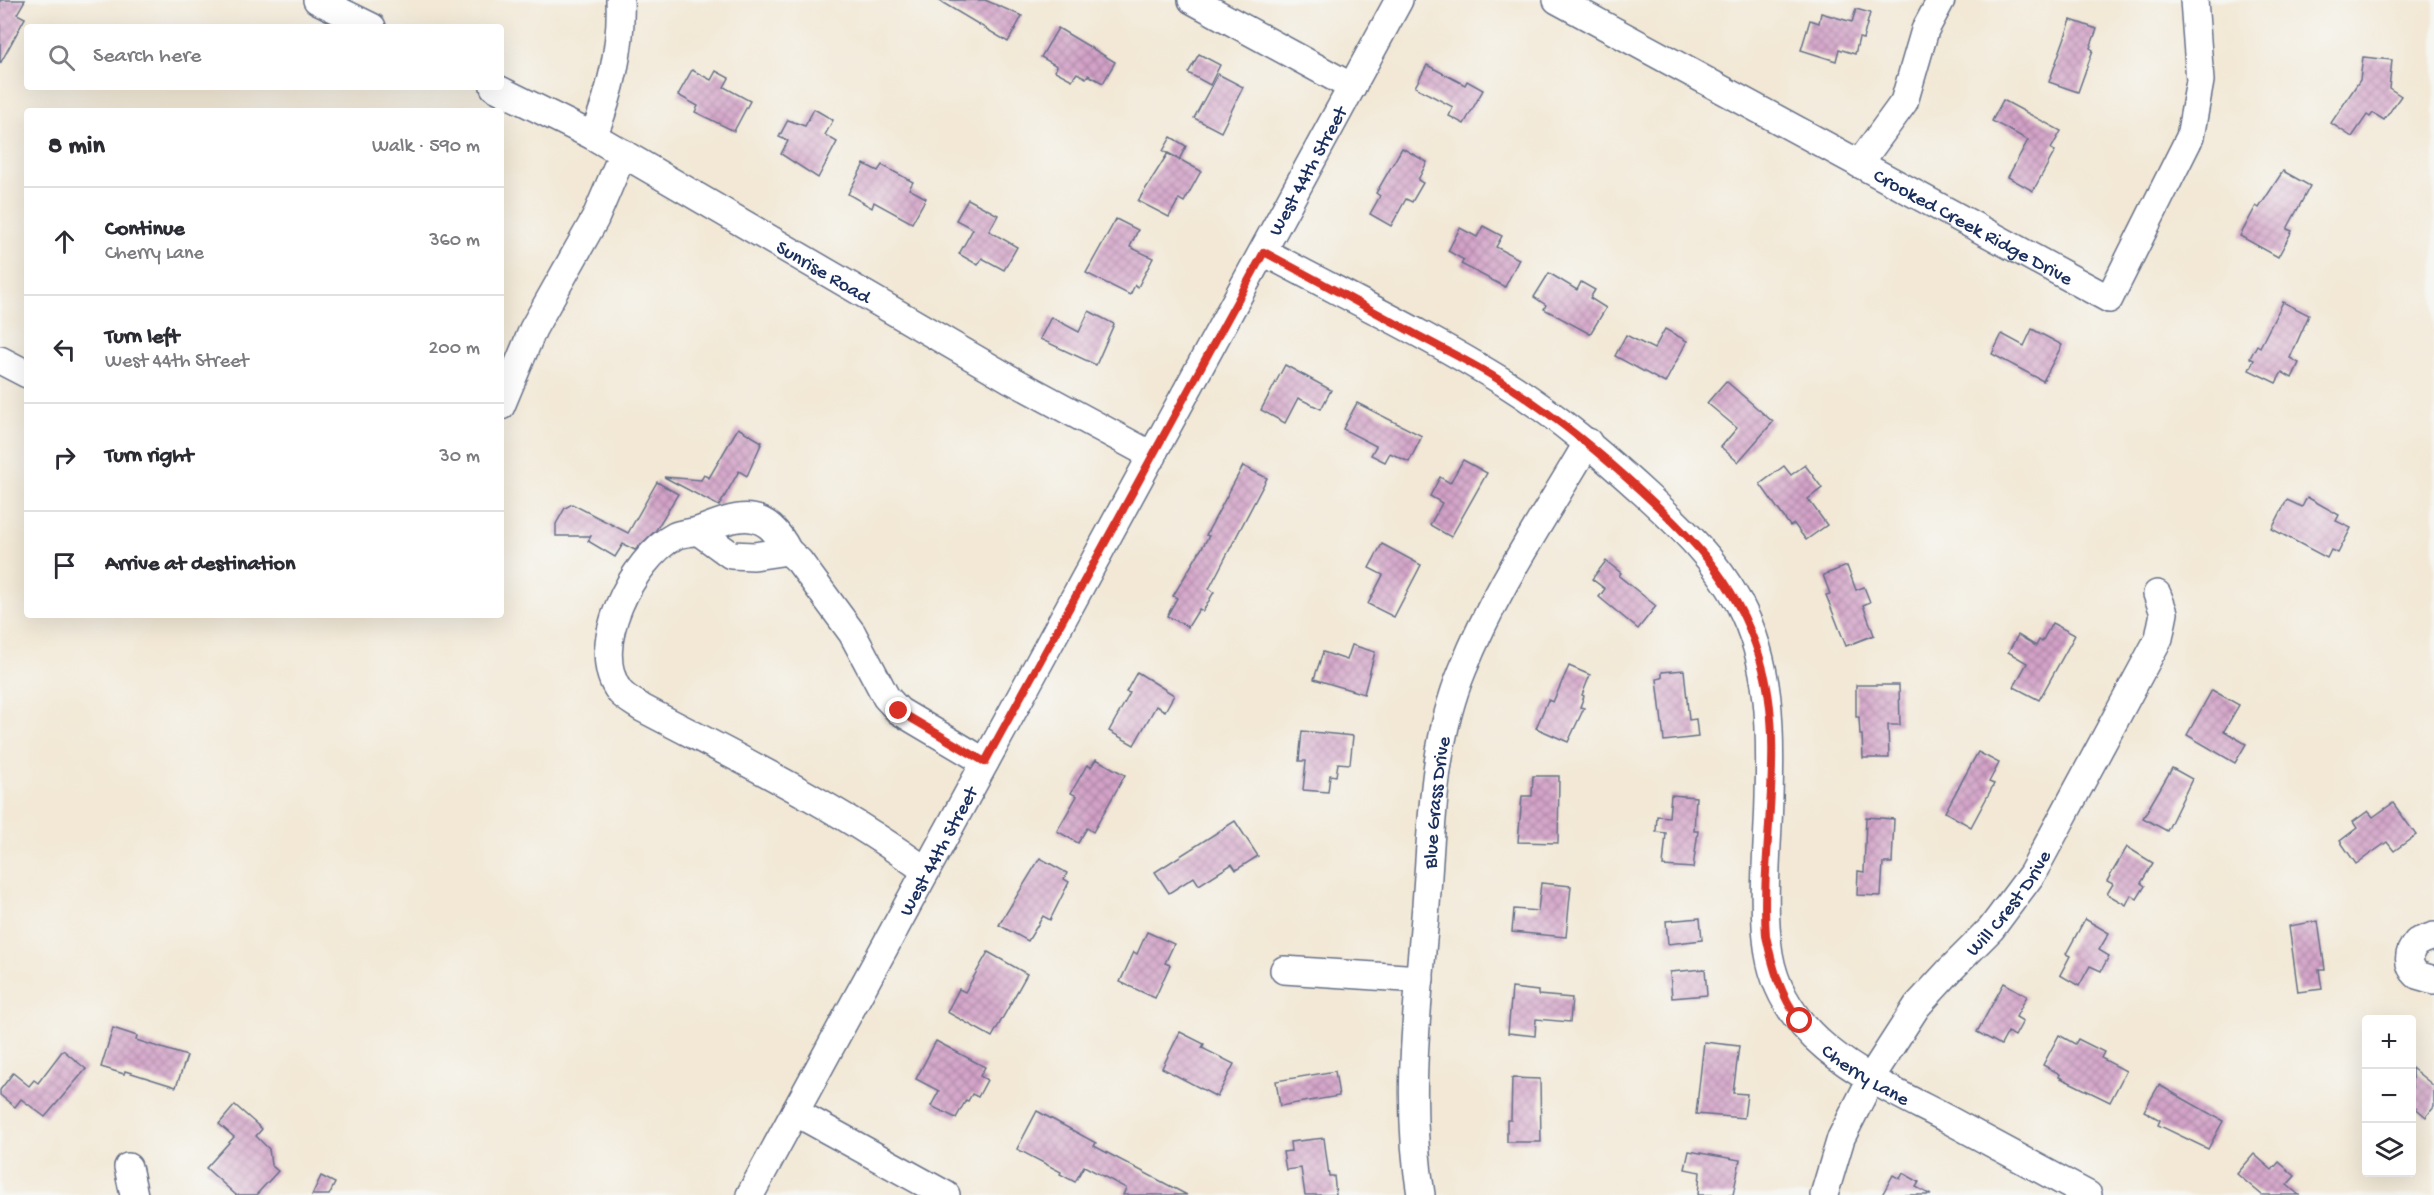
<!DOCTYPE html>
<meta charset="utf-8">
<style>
body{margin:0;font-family:"Gochi Hand",sans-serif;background:#f2f2f3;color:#2b2b33}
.controls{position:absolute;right:18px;bottom:18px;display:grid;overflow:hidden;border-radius:6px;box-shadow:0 6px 24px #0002}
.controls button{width:54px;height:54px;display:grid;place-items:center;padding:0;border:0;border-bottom:2px solid #e1e1e2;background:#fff;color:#2b2b33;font:30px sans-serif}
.stop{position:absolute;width:18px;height:18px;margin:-14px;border:4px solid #d93025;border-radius:50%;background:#fff}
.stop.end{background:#d93025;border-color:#fff;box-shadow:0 2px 6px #0008}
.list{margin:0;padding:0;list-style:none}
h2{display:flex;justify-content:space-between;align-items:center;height:78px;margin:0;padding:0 24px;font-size:26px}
h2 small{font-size:20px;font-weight:400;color:#7c7c81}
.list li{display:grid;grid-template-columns:39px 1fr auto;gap:18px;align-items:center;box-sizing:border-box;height:108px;padding:0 24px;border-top:2px solid #e1e1e2}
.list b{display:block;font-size:22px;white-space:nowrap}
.list p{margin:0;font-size:20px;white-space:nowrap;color:#7c7c81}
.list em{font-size:20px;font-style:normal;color:#7c7c81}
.icon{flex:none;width:33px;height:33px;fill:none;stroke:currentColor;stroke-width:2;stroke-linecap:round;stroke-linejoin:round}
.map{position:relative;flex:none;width:2434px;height:1195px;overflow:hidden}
.search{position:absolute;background:#fff;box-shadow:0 6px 24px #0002;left:24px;top:24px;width:480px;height:66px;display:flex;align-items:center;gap:15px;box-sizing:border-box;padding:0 21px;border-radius:6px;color:#7c7c81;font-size:22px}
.panel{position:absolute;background:#fff;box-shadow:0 6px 24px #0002;left:24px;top:108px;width:480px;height:510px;border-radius:6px}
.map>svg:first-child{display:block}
</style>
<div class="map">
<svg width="2434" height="1195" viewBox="0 0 2434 1195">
<defs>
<pattern id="building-cross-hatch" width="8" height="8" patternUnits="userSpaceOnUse" patternTransform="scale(1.5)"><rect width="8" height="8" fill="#d3a2c7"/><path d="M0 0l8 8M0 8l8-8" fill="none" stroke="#aa84a5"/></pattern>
</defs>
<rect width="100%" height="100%" fill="#f6f6f2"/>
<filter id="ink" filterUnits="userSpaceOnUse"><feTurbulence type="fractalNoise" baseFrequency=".0167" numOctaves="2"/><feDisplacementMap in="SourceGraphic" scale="12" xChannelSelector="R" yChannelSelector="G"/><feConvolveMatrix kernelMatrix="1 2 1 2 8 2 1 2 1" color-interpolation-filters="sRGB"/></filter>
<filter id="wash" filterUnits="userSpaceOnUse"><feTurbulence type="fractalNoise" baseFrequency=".008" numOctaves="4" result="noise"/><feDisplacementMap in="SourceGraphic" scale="24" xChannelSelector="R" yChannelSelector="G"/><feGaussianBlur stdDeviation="1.35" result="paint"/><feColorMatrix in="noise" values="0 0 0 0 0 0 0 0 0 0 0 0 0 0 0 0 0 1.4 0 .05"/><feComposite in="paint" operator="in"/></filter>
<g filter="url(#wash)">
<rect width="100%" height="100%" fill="#f2e8d5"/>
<g id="blocks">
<!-- building -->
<g fill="url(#building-cross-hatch)">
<path d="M 0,0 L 25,0 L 17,14 L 25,18 L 0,64 Z"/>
<path d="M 938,0 L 985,0 L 1022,16 L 1008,42 Z"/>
<path d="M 1856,9 L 1870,13 L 1863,39 L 1859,38 L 1855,54 L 1839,49 L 1836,61 L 1801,50 L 1810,20 L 1819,23 L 1821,13 L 1852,22 Z"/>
<path d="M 2071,20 L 2097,29 L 2090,48 L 2093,50 L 2078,92 L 2049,82 Z"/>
<path d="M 1058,28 L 1115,62 L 1103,83 L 1088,75 L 1086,78 L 1077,73 L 1072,80 L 1055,71 L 1057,66 L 1041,57 Z"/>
<path d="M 1199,54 L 1220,65 L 1210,85 L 1188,73 Z"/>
<path d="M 2363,57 L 2392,60 L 2389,88 L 2401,96 L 2384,120 L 2373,113 L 2370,117 L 2367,115 L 2352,137 L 2331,123 L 2360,80 Z"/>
<path d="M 1427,65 L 1465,85 L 1467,81 L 1483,90 L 1464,124 L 1449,116 L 1453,107 L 1415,87 Z"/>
<path d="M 692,70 L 711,80 L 716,71 L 729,78 L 724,87 L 750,101 L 734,131 L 695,112 L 698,106 L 678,95 Z"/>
<path d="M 1218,74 L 1243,87 L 1221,132 L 1194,118 Z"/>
<path d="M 2003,100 L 2061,131 L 2051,149 L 2055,151 L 2033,191 L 2008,177 L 2028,140 L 1992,121 Z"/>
<path d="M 814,109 L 833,120 L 825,135 L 837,142 L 818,178 L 781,154 L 788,141 L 779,137 L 788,120 L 805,126 Z"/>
<path d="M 1171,137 L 1186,146 L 1179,160 L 1163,151 Z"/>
<path d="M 1402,148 L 1427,162 L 1418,180 L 1423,183 L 1412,202 L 1406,199 L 1391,226 L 1370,214 L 1380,196 L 1376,193 Z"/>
<path d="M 1168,153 L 1201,171 L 1184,202 L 1179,199 L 1169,217 L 1138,201 Z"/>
<path d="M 864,164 L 878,171 L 882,165 L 913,182 L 909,189 L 926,198 L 912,223 L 874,202 L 872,208 L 848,194 Z"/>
<path d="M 2283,171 L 2310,186 L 2287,229 L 2292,231 L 2278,257 L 2240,236 L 2256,206 L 2259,208 Z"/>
<path d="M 968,199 L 998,215 L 989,231 L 1017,247 L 1004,270 L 982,258 L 978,265 L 959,254 L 973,229 L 956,220 Z"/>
<path d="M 1116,219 L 1138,230 L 1130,247 L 1153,258 L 1138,287 L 1135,285 L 1130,295 L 1086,273 Z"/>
<path d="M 1483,226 L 1502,236 L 1496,247 L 1519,259 L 1505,287 L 1461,264 L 1464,260 L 1448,251 L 1460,228 L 1477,237 Z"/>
<path d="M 1549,273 L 1577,290 L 1581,282 L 1595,290 L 1590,298 L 1606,308 L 1590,334 L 1544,309 L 1546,305 L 1534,297 Z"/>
<path d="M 2283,302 L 2309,315 L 2290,358 L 2299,363 L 2292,378 L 2282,372 L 2276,383 L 2249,370 L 2254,360 L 2250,358 L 2257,345 L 2260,347 Z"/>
<path d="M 1089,311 L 1114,324 L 1096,365 L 1040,339 L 1051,317 L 1079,332 Z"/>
<path d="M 1665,329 L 1687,341 L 1665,383 L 1615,356 L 1626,335 L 1654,349 Z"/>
<path d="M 2032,329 L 2062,345 L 2043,381 L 1992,354 L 2002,334 L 2024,346 Z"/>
<path d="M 1285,365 L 1331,390 L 1321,409 L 1298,398 L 1285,423 L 1261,410 Z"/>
<path d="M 1726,381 L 1773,422 L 1738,462 L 1721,447 L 1737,428 L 1707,403 Z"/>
<path d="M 1357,403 L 1422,436 L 1409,462 L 1390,453 L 1385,462 L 1371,455 L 1376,446 L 1343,429 Z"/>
<path d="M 738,428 L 762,442 L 747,476 L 739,471 L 719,506 L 664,477 L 701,480 L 704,475 L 709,478 Z"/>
<path d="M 1463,460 L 1487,473 L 1451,537 L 1430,525 L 1442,503 L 1430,496 L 1440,477 L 1450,483 Z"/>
<path d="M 1805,465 L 1822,488 L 1808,499 L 1827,525 L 1806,540 L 1794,524 L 1790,526 L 1760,484 L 1784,466 L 1791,475 Z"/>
<path d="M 1243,466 L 1267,478 L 1209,589 L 1214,592 L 1203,611 L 1199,609 L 1188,627 L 1167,616 L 1177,598 L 1173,596 L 1209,536 L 1206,535 Z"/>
<path d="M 657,482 L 678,494 L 656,530 L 635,550 L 623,544 L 615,557 L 588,541 L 591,536 L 556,536 L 556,524 L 565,508 L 572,504 L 628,533 Z"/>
<path d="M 2307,497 L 2339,515 L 2336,521 L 2351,528 L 2338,553 L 2331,550 L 2327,558 L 2272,529 L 2287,500 L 2302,507 Z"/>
<path d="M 1382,544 L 1421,565 L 1394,617 L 1368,604 L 1383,575 L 1369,568 Z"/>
<path d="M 1606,561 L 1621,573 L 1619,576 L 1656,606 L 1638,629 L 1599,597 L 1605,589 L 1592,579 Z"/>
<path d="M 1847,566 L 1856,590 L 1864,587 L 1870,602 L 1863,605 L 1874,635 L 1846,646 L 1826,595 L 1830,594 L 1823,575 Z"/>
<path d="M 2052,623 L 2075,635 L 2039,700 L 2014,687 L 2027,663 L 2008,652 L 2018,635 L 2036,646 L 2039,640 L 2042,642 Z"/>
<path d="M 1352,645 L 1375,652 L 1364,694 L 1314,679 L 1323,652 L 1347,660 Z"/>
<path d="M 1569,666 L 1590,675 L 1582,695 L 1584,696 L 1580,707 L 1584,708 L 1568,742 L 1536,728 L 1548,700 L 1553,702 Z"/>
<path d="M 1684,670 L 1689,720 L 1696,719 L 1698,737 L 1664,741 L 1657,679 L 1662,678 L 1662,672 Z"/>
<path d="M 1137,672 L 1174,695 L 1165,711 L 1156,706 L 1134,745 L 1109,731 L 1130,693 L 1126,692 Z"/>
<path d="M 1856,685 L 1899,685 L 1900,725 L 1888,725 L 1889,758 L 1863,758 L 1862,735 L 1860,735 L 1859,717 L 1856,717 Z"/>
<path d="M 2212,690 L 2239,705 L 2224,731 L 2246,744 L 2235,763 L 2187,735 Z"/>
<path d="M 1302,731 L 1353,736 L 1350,764 L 1338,763 L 1336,776 L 1330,775 L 1328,792 L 1303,790 L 1306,761 L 1299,761 Z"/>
<path d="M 1978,752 L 1999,763 L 1989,782 L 1994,784 L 1971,827 L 1945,812 Z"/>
<path d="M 1096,759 L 1125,775 L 1093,832 L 1087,828 L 1078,843 L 1057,831 L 1077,796 L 1071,793 L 1087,765 L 1091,767 Z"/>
<path d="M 2172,768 L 2192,779 L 2167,831 L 2143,818 Z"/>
<path d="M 1533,776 L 1559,776 L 1558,843 L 1518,842 L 1522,796 L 1532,796 Z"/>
<path d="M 1671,795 L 1696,797 L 1694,831 L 1698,831 L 1693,868 L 1663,866 L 1666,833 L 1656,832 L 1657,816 L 1669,817 Z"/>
<path d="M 2393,803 L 2416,835 L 2394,851 L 2387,842 L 2356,864 L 2340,841 L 2357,828 L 2353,822 L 2368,811 L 2373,817 Z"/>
<path d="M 1866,817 L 1894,819 L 1892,863 L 1883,863 L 1881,896 L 1857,895 L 1858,871 L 1864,872 Z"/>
<path d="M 1235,821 L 1258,856 L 1236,870 L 1232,864 L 1199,885 L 1194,877 L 1169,893 L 1155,872 Z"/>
<path d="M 2127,847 L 2153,863 L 2141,883 L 2145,886 L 2137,899 L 2131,895 L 2126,905 L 2107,894 L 2113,884 L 2107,881 Z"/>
<path d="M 1040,858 L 1067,873 L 1064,879 L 1069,882 L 1050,920 L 1043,916 L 1028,941 L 999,925 Z"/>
<path d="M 1541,883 L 1571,886 L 1566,937 L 1512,932 L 1514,909 L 1538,911 Z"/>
<path d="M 1700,918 L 1702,940 L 1668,944 L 1666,921 Z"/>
<path d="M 2085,919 L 2109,933 L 2099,950 L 2109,956 L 2101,971 L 2090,966 L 2079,986 L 2060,975 L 2070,956 L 2066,954 Z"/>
<path d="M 2318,921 L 2325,970 L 2319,970 L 2322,989 L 2298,992 L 2289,926 Z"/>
<path d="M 1147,932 L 1174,944 L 1165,963 L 1170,965 L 1155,998 L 1120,982 L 1134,952 L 1137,954 Z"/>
<path d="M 988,952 L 1027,974 L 992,1037 L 947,1012 L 959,989 L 965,992 Z"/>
<path d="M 1705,969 L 1707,995 L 1672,998 L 1670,972 Z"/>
<path d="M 2004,983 L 2027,996 L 2016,1017 L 2023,1021 L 2015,1036 L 2008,1032 L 2001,1045 L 1977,1032 Z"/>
<path d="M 1512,988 L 1538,991 L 1538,995 L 1572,998 L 1570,1022 L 1536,1019 L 1535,1036 L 1508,1033 Z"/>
<path d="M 113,1028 L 137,1036 L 136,1040 L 187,1056 L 176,1087 L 125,1071 L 124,1074 L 101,1067 Z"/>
<path d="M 1180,1032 L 1204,1044 L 1202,1048 L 1234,1064 L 1217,1097 L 1162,1068 Z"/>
<path d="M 2059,1035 L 2075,1044 L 2078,1039 L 2104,1052 L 2101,1058 L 2126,1071 L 2110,1102 L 2059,1077 L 2060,1074 L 2043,1065 Z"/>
<path d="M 936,1041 L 985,1067 L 980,1076 L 987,1080 L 978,1097 L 972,1094 L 968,1101 L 966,1100 L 956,1118 L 931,1106 L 939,1091 L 916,1079 Z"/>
<path d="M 1704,1042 L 1739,1046 L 1733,1093 L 1747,1094 L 1744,1118 L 1696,1114 Z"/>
<path d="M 63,1050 L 86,1069 L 45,1117 L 21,1099 L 15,1107 L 0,1095 L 0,1090 L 13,1073 L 29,1086 L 34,1080 L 38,1083 Z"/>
<path d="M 2412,1068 L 2434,1086 L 2434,1107 L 2426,1117 L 2412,1105 Z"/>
<path d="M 1335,1071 L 1339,1096 L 1280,1106 L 1276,1081 Z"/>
<path d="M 1512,1078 L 1540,1079 L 1541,1142 L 1507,1142 L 1507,1120 L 1511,1120 Z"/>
<path d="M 2159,1085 L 2223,1121 L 2208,1149 L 2158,1125 L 2160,1120 L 2144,1111 Z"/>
<path d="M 235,1105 L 262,1129 L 256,1136 L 269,1149 L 271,1165 L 278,1171 L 256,1195 L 236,1195 L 206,1168 L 234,1137 L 219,1124 Z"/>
<path d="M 1037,1111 L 1096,1143 L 1094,1146 L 1187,1195 L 1123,1195 L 1126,1188 L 1084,1166 L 1075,1182 L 1060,1174 L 1061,1172 L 1017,1149 Z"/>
<path d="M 1324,1138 L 1329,1176 L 1334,1176 L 1336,1195 L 1305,1195 L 1301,1168 L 1286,1170 L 1283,1152 L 1291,1151 L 1290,1142 Z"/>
<path d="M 1689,1151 L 1740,1160 L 1733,1195 L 1698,1195 L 1700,1172 L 1685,1169 Z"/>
<path d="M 2254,1154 L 2272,1170 L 2279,1162 L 2295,1176 L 2287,1185 L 2299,1195 L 2262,1195 L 2237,1174 Z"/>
<path d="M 1903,1173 L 1919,1182 L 1916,1187 L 1931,1195 L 1882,1195 L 1893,1175 L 1900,1179 Z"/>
<path d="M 321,1176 L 335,1183 L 329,1195 L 312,1195 Z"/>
</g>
</g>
</g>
<g filter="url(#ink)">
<use href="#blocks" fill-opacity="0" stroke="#667088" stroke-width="1.5"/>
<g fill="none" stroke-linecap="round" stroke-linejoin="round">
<!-- minor casing -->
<g stroke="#667088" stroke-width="30">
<g id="minor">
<path d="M 317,0 L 372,27"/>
<path d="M 1192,0 L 1352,87"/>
<path id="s1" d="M 1557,0 L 2109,299 L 2190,137 L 2200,81 L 2194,0"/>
<path id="s2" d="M 494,87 L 593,136 L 1010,379 L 1153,456"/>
<path d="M 593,136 C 611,94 622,45 620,0"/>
<path d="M 1859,164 L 1904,102 L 1925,30 L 1941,0"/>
<path id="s3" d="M 1264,252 C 1344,295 1428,335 1505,383 C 1556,415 1601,454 1645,494 C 1681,527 1715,559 1739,603 C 1771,664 1771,729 1769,797 C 1768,848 1761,904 1769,954 C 1784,1045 1877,1082 1949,1120 C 1995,1145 2041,1170 2088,1195"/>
<path d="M 0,360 L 27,374"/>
<path d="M 501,406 L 533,329 L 595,219 L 623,153"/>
<path d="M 698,531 C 738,515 765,505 788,551"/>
<path d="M 926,871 C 838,806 739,759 642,708 C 635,703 625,698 620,692 C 586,649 633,558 675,536 C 681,533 691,533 698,531 L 731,555 L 754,556 L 788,551 L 799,561 L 852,633 L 886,697 L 899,711 L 985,762"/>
<path d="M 2434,936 L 2417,942 C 2407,953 2407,965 2417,975 L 2434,980"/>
<path d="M 1284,970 L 1420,979"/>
<path d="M 795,1112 L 946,1195"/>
<path d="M 128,1167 L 134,1195"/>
<path id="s4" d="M 750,1195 L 1399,0"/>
<path id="s5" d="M 1421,1195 C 1405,1097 1418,1004 1426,905 C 1432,826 1432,743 1463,669 C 1495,589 1545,516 1588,442"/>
<path id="s6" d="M 1824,1195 L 1841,1138 L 1875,1071 L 1917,1006 L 1951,969 L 1991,929 L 2032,874 L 2159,638 L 2164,613 L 2157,594"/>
</g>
</g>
<!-- minor -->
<use href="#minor" stroke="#fff" stroke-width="27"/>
</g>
</g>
<g fill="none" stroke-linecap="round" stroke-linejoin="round" filter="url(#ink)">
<!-- route -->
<path stroke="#d93025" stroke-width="8" d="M 899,711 L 985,762 L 1264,252 C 1315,279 1366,307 1417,335 C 1447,351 1479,366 1507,385 C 1555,416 1598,451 1640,490 C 1699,544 1742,589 1763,669 C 1785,752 1760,851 1766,936 C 1773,968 1780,995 1800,1021"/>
</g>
<g text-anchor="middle" stroke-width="4.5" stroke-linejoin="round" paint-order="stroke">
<!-- street labels -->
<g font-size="20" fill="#1b2f5e" stroke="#f6f6f2">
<text dy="7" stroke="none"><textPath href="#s4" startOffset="1166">West 44th Street</textPath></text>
<text dy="7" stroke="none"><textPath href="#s1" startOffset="474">Crooked Creek Ridge Drive</textPath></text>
<text dy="7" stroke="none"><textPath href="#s2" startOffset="378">Sunrise Road</textPath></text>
<text dy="7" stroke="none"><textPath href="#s5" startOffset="394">Blue Grass Drive</textPath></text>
<text dy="7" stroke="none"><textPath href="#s4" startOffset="392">West 44th Street</textPath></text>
<text dy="7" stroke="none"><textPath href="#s6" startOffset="350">Will Crest Drive</textPath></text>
<text dy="7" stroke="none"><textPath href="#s3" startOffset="1114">Cherry Lane</textPath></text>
</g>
</g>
</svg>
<div class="controls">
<button>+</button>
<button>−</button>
<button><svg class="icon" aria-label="layers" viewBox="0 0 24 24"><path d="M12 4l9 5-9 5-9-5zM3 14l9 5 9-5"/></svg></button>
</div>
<div class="stop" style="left:1800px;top:1021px"></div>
<div class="stop end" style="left:899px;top:711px"></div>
<div class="search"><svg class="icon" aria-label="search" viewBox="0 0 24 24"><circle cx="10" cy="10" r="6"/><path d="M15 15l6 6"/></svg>Search here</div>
<section class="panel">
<h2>8 min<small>Walk · 590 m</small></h2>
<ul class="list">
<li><svg class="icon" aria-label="ahead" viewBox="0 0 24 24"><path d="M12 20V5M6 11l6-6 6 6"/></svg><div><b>Continue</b><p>Cherry Lane</p></div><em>360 m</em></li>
<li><svg class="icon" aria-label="left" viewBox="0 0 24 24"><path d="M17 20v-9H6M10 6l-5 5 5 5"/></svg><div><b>Turn left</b><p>West 44th Street</p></div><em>200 m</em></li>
<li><svg class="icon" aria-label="right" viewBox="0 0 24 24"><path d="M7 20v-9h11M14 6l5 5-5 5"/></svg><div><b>Turn right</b></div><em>30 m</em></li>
<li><svg class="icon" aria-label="arrive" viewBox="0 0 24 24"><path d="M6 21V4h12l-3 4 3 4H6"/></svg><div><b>Arrive at destination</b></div></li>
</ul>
</section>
</div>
